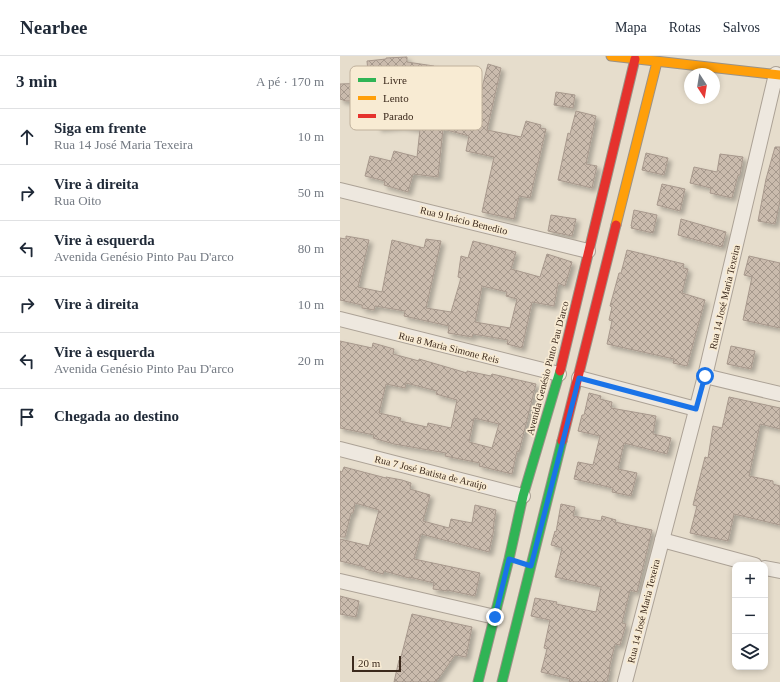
<!DOCTYPE html>
<html lang="pt">
<meta charset="utf-8">
<style>
body{margin:0;font-family:Georgia,serif;background:#f2f2f3;color:#1f2937}
.controls{position:absolute;right:12px;bottom:12px;display:grid;overflow:hidden;border-radius:8px;box-shadow:0 2px 6px #0003}
.controls button{width:36px;height:36px;display:grid;place-items:center;padding:0;border:0;border-bottom:1px solid #e0e1e3;background:#fff;color:#1f2937;font:20px sans-serif}
.compass{position:absolute;left:344px;top:12px;width:36px;height:36px;border-radius:50%;background:#fff;box-shadow:0 2px 6px #0003;rotate:168deg}
.scale{position:absolute;left:12px;bottom:10px;width:49px;box-sizing:border-box;padding-left:4px;border:2px solid #3c2a1d;border-top:0;font-size:11px;line-height:14px;white-space:nowrap;color:#3c2a1d;-webkit-text-stroke:3px #f8ebd3;paint-order:stroke}
.stop{position:absolute;width:12px;height:12px;margin:-9px;border:3px solid #1a73e8;border-radius:50%;background:#fff}
.stop.end{background:#1a73e8;border-color:#fff;box-shadow:0 1px 4px #0008}
.list{margin:0;padding:0;list-style:none}
h2{display:flex;justify-content:space-between;align-items:center;height:52px;margin:0;padding:0 16px;font-size:17px}
h2 small{font-size:13px;font-weight:400;color:#747a83}
.list li{display:grid;grid-template-columns:26px 1fr auto;gap:12px;align-items:center;box-sizing:border-box;height:56px;padding:0 16px;border-top:1px solid #e0e1e3}
.list b{display:block;font-size:15px;white-space:nowrap}
.list p{margin:0;font-size:13px;white-space:nowrap;color:#747a83}
.list em{font-size:13px;font-style:normal;color:#747a83}
.icon{flex:none;width:22px;height:22px;fill:none;stroke:currentColor;stroke-width:2;stroke-linecap:round;stroke-linejoin:round}
.map{position:relative;flex:none;width:440px;height:626px;overflow:hidden}
header{display:flex;align-items:center;gap:24px;box-sizing:border-box;height:56px;padding:0 20px;background:#fff;border-bottom:1px solid #e0e1e3}
header strong{font-size:19px}
nav{display:flex;gap:22px;margin-inline-start:auto;font-size:14px}
main{display:flex}
aside{flex:1;background:#fff}
.map>svg:first-child{display:block}
</style>
<header>
<strong>Nearbee</strong>
<nav><a>Mapa</a><a>Rotas</a><a>Salvos</a></nav>
</header>
<main>
<aside>
<h2>3 min<small>A pé · 170 m</small></h2>
<ul class="list">
<li><svg class="icon" aria-label="ahead" viewBox="0 0 24 24"><path d="M12 20V5M6 11l6-6 6 6"/></svg><div><b>Siga em frente</b><p>Rua 14 José Maria Texeira</p></div><em>10 m</em></li>
<li><svg class="icon" aria-label="right" viewBox="0 0 24 24"><path d="M7 20v-9h11M14 6l5 5-5 5"/></svg><div><b>Vire à direita</b><p>Rua Oito</p></div><em>50 m</em></li>
<li><svg class="icon" aria-label="left" viewBox="0 0 24 24"><path d="M17 20v-9H6M10 6l-5 5 5 5"/></svg><div><b>Vire à esquerda</b><p>Avenida Genésio Pinto Pau D'arco</p></div><em>80 m</em></li>
<li><svg class="icon" aria-label="right" viewBox="0 0 24 24"><path d="M7 20v-9h11M14 6l5 5-5 5"/></svg><div><b>Vire à direita</b></div><em>10 m</em></li>
<li><svg class="icon" aria-label="left" viewBox="0 0 24 24"><path d="M17 20v-9H6M10 6l-5 5 5 5"/></svg><div><b>Vire à esquerda</b><p>Avenida Genésio Pinto Pau D'arco</p></div><em>20 m</em></li>
<li><svg class="icon" aria-label="arrive" viewBox="0 0 24 24"><path d="M6 21V4h12l-3 4 3 4H6"/></svg><div><b>Chegada ao destino</b></div></li>
</ul>
</aside>
<div class="map">
<svg width="440" height="626" viewBox="0 0 440 626">
<defs>
<pattern id="building-cross-hatch" width="8" height="8" patternUnits="userSpaceOnUse"><rect width="8" height="8" fill="#cabbad"/><path d="M0 0l8 8M0 8l8-8" fill="none" stroke="#a5988c"/></pattern>
<filter id="shadow"><feDropShadow dx="3.5" dy="3.5" stdDeviation="2" flood-color="#0004"/></filter>
</defs>
<rect width="100%" height="100%" fill="#e6ddcc"/>
<!-- building -->
<g fill="url(#building-cross-hatch)" stroke="#a7988c" fill-rule="evenodd" filter="url(#shadow)">
<path d="M 67,1 L 67,6 L 94,10 L 89,55 L 133,67 L 148,8 L 161,12 L 147,74 L 181,81 L 186,65 L 201,69 L 200,72 L 206,73 L 190,142 L 179,140 L 174,163 L 142,156 L 154,101 L 126,95 L 129,80 L 103,73 L 98,121 L 73,118 L 68,136 L 44,129 L 45,125 L 25,120 L 30,100 L 51,105 L 54,95 L 77,101 L 80,73 L 61,70 L 38,72 L 36,44 L 6,45 L 0,43 L 0,28 L 29,27 L 27,5 L 46,3 L 46,2 Z"/>
<path d="M 216,36 L 235,39 L 233,52 L 214,49 Z"/>
<path d="M 236,55 L 256,60 L 246,108 L 257,110 L 252,132 L 218,124 L 228,77 L 230,78 Z"/>
<path d="M 435,91 L 440,91 L 440,145 L 435,168 L 418,165 L 426,123 Z"/>
<path d="M 306,97 L 328,102 L 324,119 L 302,114 Z"/>
<path d="M 380,98 L 403,101 L 400,119 L 398,119 L 392,142 L 370,137 L 371,132 L 350,127 L 354,111 L 377,116 Z"/>
<path d="M 322,128 L 345,133 L 340,155 L 317,149 Z"/>
<path d="M 294,154 L 317,159 L 313,177 L 291,172 L 292,170 L 291,170 Z"/>
<path d="M 211,159 L 236,163 L 232,180 L 208,175 Z"/>
<path d="M 341,163 L 386,176 L 382,191 L 338,179 Z"/>
<path d="M 6,180 L 29,184 L 18,231 L 42,236 L 52,184 L 84,192 L 86,183 L 101,185 L 86,252 L 111,256 L 121,222 L 118,221 L 121,200 L 128,202 L 133,185 L 176,196 L 171,213 L 200,221 L 207,198 L 232,206 L 225,230 L 218,227 L 214,250 L 192,246 L 182,292 L 167,288 L 168,284 L 133,278 L 132,281 L 108,277 L 109,270 L 64,260 L 65,255 L 35,250 L 34,254 L 22,252 L 22,249 L 0,244 L 0,182 L 6,183 ZM 142,230 L 167,236 L 166,240 L 177,243 L 170,272 L 135,266 Z"/>
<path d="M 287,194 L 344,208 L 343,212 L 348,213 L 342,237 L 365,244 L 347,310 L 333,307 L 334,303 L 267,288 L 272,265 L 269,264 L 272,251 L 270,250 L 279,217 L 281,217 Z"/>
<path d="M 409,200 L 440,207 L 440,272 L 403,264 L 412,221 L 404,219 Z"/>
<path d="M 0,285 L 32,292 L 33,287 L 54,293 L 53,298 L 79,305 L 79,303 L 127,317 L 127,315 L 151,320 L 152,318 L 196,328 L 179,396 L 177,395 L 172,418 L 139,410 L 140,407 L 105,400 L 106,397 L 54,388 L 33,382 L 34,379 L 0,372 ZM 66,327 L 97,335 L 96,338 L 117,344 L 111,372 L 88,367 L 87,371 L 60,365 L 61,362 L 39,357 L 46,328 L 65,332 ZM 134,362 L 159,368 L 152,392 L 129,386 Z"/>
<path d="M 391,290 L 415,295 L 411,313 L 387,308 Z"/>
<path d="M 249,337 L 261,340 L 260,343 L 272,346 L 271,352 L 316,360 L 313,378 L 331,382 L 327,398 L 284,387 L 278,413 L 297,417 L 291,440 L 272,436 L 273,432 L 234,423 L 238,406 L 253,409 L 260,380 L 238,375 L 242,359 L 244,359 Z"/>
<path d="M 389,341 L 440,352 L 440,373 L 420,368 L 409,420 L 433,425 L 433,428 L 440,430 L 440,469 L 394,458 L 388,485 L 350,477 L 357,450 L 353,449 L 365,401 L 368,402 L 373,370 L 382,372 Z"/>
<path d="M 4,411 L 46,422 L 46,421 L 62,424 L 71,427 L 70,433 L 90,439 L 83,465 L 109,472 L 111,463 L 132,467 L 135,449 L 156,454 L 153,473 L 154,473 L 149,496 L 81,478 L 74,503 L 140,517 L 135,540 L 107,534 L 107,535 L 93,533 L 94,527 L 69,521 L 69,522 L 44,515 L 43,518 L 25,513 L 25,511 L 0,505 L 0,483 L 29,490 L 39,454 L 15,447 L 13,457 L 11,457 L 5,481 L 0,481 L 0,415 L 2,416 Z"/>
<path d="M 221,448 L 235,451 L 233,460 L 261,465 L 262,460 L 276,464 L 275,466 L 312,474 L 297,536 L 290,534 L 282,567 L 286,568 L 280,589 L 275,588 L 269,613 L 270,613 L 267,626 L 229,626 L 230,623 L 201,616 L 207,593 L 204,592 L 210,564 L 191,560 L 195,542 L 217,546 L 216,548 L 256,556 L 261,531 L 215,521 L 222,492 L 211,489 L 215,475 L 216,476 Z"/>
<path d="M 0,540 L 19,545 L 16,561 L 0,558 Z"/>
<path d="M 72,558 L 132,571 L 126,601 L 115,599 L 96,626 L 54,626 L 59,604 L 60,605 Z"/>
</g>
<g fill="none" stroke-linecap="round" stroke-linejoin="round">
<!-- street casing -->
<g stroke="#aca296" stroke-width="16">
<g id="street">
<path d="M 0,134 L 248,195"/>
<path d="M 0,263 L 219,318"/>
<path d="M 365,320 L 440,338"/>
<path d="M 239,322 L 356,353"/>
<path d="M 0,393 L 183,440"/>
<path d="M 322,484 L 415,509"/>
<path d="M 425,512 L 440,515"/>
<path d="M 0,525 L 155,561"/>
<path d="M 285,626 L 365,320 L 436,18"/>
</g>
</g>
<!-- fast casing -->
<g stroke="#9b9286" stroke-width="11">
<g id="fast">
<path d="M 138,626 L 169,503 L 183,440 L 220,315"/>
<path d="M 162,626 L 222,385"/>
</g>
</g>
<!-- slow casing -->
<g stroke="#9b9286" stroke-width="11">
<g id="slow">
<path d="M 271,0 L 440,19"/>
<path d="M 276,169 L 317,6"/>
</g>
</g>
<!-- jam casing -->
<g stroke="#9b9286" stroke-width="11">
<g id="jam">
<path d="M 220,315 L 295,3"/>
<path d="M 222,385 L 276,169"/>
</g>
</g>
<!-- street -->
<use href="#street" stroke="#eee8df" stroke-width="14"/>
<!-- fast -->
<use href="#fast" stroke="#30b455" stroke-width="9"/>
<!-- slow -->
<use href="#slow" stroke="#ff9f0a" stroke-width="9"/>
<!-- jam -->
<use href="#jam" stroke="#e5322d" stroke-width="9"/>
</g>
<g fill="none" stroke-linecap="round" stroke-linejoin="round">
<!-- route -->
<path stroke="#1a73e8" stroke-width="5" d="M 155,561 L 169,503 L 191,510 L 239,322 L 356,353 L 365,320"/>
</g>
<g text-anchor="middle" stroke-width="3.5" stroke-linejoin="round" paint-order="stroke">
<!-- street labels -->
<g font-size="10" fill="#3c2a1d" stroke="#f8ebd3">
<text transform="translate(124 164) rotate(14)" y="4">Rua 9 Inácio Benedito</text>
<text transform="translate(384 241) rotate(-77)" y="4">Rua 14 José Maria Texeira</text>
<text transform="translate(109 291) rotate(14)" y="4">Rua 8 Maria Simone Reis</text>
<text transform="translate(207 312) rotate(-75)" y="4">Avenida Genésio Pinto Pau D'arco</text>
<text transform="translate(91 416) rotate(14)" y="4">Rua 7 José Batista de Araújo</text>
<text transform="translate(303 555) rotate(-76)" y="4">Rua 14 José Maria Texeira</text>
</g>
</g>
<!-- legend -->
<rect x="10" y="10" width="132" height="64" rx="6" fill="#f8ebd3" stroke="#c0b19c" stroke-width="1"/>
<rect x="18" y="22" width="18" height="4" fill="#30b455"/>
<rect x="18" y="40" width="18" height="4" fill="#ff9f0a"/>
<rect x="18" y="58" width="18" height="4" fill="#e5322d"/>
<g font-size="11" fill="#3c2a1d">
<text x="43" y="28">Livre</text>
<text x="43" y="46">Lento</text>
<text x="43" y="64">Parado</text>
</g>
</svg>
<div class="controls">
<button>+</button>
<button>−</button>
<button><svg class="icon" aria-label="layers" viewBox="0 0 24 24"><path d="M12 4l9 5-9 5-9-5zM3 14l9 5 9-5"/></svg></button>
</div>
<svg class="compass" viewBox="-18 -18 36 36"><path d="M0-13l5 13h-10z" fill="#e53935"/><path d="M0 13l5-13h-10z" fill="#747a83"/></svg>
<div class="scale">20 m</div>
<div class="stop" style="left:365px;top:320px"></div>
<div class="stop end" style="left:155px;top:561px"></div>
</div>
</main>
